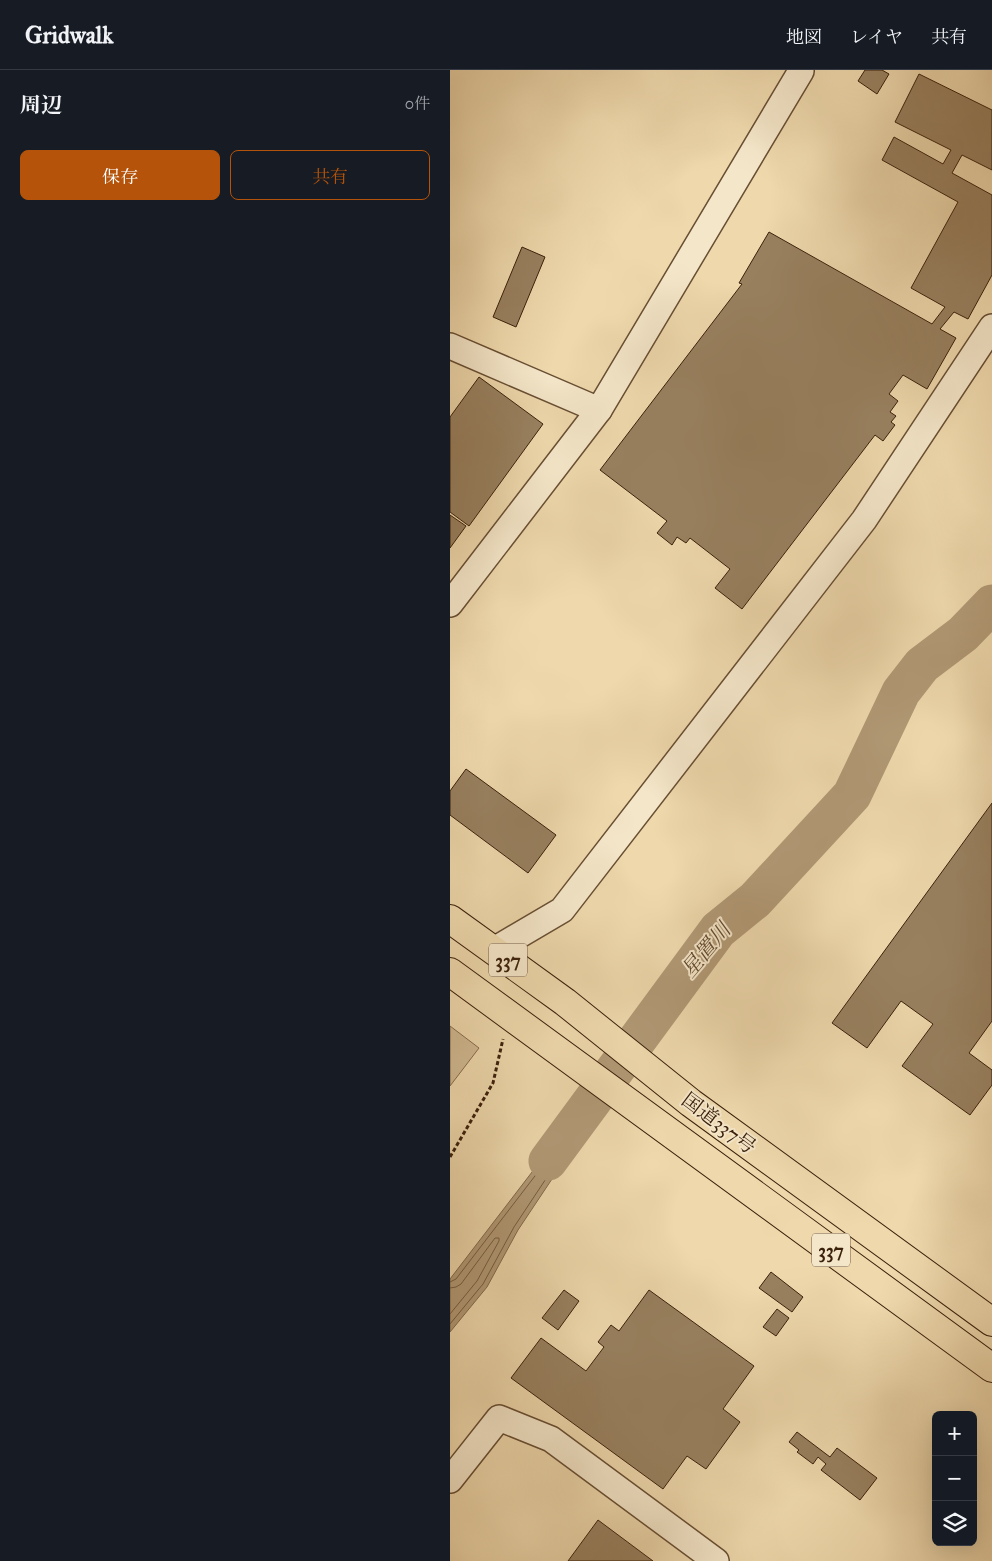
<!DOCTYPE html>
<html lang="ja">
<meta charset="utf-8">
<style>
body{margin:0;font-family:"IM FELL Great Primer","Noto Serif JP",serif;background:#20242c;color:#f1f3f6}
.controls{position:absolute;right:15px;bottom:15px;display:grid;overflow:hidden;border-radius:8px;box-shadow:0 5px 20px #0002}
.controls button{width:45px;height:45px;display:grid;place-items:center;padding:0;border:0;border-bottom:1px solid #363941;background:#171b24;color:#f1f3f6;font:25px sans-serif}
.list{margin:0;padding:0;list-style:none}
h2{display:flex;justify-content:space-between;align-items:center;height:65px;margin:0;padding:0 20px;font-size:21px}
h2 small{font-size:16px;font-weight:400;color:#9ea1a6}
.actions{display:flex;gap:10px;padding:15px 20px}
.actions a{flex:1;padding:11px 0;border:1px solid #b45309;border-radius:8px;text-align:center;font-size:18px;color:#b45309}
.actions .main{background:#b45309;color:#fff}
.icon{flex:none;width:28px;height:28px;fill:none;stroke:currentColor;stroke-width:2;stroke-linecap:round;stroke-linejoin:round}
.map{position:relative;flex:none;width:542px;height:1491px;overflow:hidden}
header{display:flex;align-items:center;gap:30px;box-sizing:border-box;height:70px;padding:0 25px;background:#171b24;border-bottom:1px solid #363941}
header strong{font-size:24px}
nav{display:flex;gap:28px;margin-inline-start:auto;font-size:18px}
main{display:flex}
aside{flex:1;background:#171b24}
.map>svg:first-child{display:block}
</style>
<header>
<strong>Gridwalk</strong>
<nav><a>地図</a><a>レイヤ</a><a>共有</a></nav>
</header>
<main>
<aside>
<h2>周辺<small>0件</small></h2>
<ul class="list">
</ul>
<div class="actions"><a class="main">保存</a><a>共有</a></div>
</aside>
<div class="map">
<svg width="542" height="1491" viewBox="0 0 542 1491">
<rect width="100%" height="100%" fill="#eed8ac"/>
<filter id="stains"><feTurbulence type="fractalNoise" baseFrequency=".004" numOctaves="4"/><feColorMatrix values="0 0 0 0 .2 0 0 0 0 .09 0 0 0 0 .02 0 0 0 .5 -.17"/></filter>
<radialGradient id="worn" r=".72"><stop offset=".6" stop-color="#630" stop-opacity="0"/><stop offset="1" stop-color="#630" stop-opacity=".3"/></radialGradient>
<!-- green -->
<path fill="#d0b991" stroke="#866c4e" d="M 0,956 L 29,978 L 0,1016 Z"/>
<!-- water -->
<path fill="#b19975" stroke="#82694b" d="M 125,1046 L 138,1055 L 68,1160 L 37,1217 L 0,1262 L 0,1209 Z"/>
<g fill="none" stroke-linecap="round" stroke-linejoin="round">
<!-- shore -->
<g stroke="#765c40" stroke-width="1">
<path d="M 0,1212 L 6,1209 L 124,1055 L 129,1055 L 129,1059 L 64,1157 L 33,1214 L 0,1254"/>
<path d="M 0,1218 L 6,1217 L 11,1214 L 45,1168 L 49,1168 L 49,1171 L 27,1211 L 0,1244"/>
</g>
<!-- river -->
<path stroke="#b19975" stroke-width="39" d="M 98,1091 L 268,860 L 305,830 L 402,725 L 451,622 L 472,595 L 513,564 L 542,534"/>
</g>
<!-- building -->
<g fill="#98805f" stroke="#3b200b">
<path d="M 415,0 L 432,0 L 439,4 L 427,24 L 408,11 Z"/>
<path d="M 469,4 L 542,40 L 542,100 L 512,85 L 502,103 L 542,125 L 542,205 L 518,249 L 504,242 L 490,259 L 506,268 L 477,319 L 453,305 L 439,324 L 448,331 L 440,342 L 446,346 L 441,352 L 445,355 L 433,371 L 425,365 L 292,539 L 265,518 L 280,499 L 240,468 L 236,473 L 227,467 L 222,475 L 207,463 L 217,451 L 150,400 L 292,214 L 289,213 L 319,162 L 482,254 L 495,237 L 461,218 L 508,132 L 432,90 L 444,67 L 493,94 L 501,80 L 445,52 Z"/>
<path d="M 72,177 L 95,187 L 66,257 L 43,247 Z"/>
<path d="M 29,307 L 93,354 L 19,456 L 0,442 L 0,347 Z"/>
<path d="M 0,445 L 16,456 L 0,478 Z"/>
<path d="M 16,699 L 106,765 L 78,803 L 0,745 L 0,721 Z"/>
<path d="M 542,733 L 542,951 L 519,983 L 542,1000 L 542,1015 L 520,1045 L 452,996 L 483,954 L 451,931 L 417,978 L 382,953 Z"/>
<path d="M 321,1202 L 353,1227 L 342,1242 L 309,1218 Z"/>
<path d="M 114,1220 L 129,1231 L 108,1260 L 92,1248 Z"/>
<path d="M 199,1220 L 304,1296 L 273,1339 L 290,1352 L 256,1399 L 237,1386 L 213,1419 L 61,1308 L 91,1268 L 136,1301 L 154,1277 L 148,1272 L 161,1255 L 169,1261 Z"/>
<path d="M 327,1239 L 339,1248 L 326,1266 L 313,1257 Z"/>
<path d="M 347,1362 L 380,1387 L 387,1378 L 427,1408 L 410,1430 L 371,1400 L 376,1394 L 368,1387 L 363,1394 L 347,1382 L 349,1380 L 339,1372 Z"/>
<path d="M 148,1450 L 203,1491 L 118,1491 Z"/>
</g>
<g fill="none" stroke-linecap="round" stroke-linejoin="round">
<!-- street casing -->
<g stroke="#684e33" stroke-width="28">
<g id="street">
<path d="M 0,276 L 149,340"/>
<path d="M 0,534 L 149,340 L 351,1"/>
<path d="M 44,880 L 112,840 L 414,450 L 542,257"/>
<path d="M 0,1410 L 49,1348 L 101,1369 L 266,1491"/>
</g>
</g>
<!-- highway casing -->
<g stroke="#3b200b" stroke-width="30">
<g id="highway">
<path d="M 0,849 L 115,932 L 241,1033 L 542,1252"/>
<path d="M 0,902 L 542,1298"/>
</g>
</g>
<!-- path -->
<path stroke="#3b200b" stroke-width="3" stroke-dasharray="4 2.5" stroke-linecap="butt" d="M 0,1087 L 43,1013 L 53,969"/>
<!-- street -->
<use href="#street" stroke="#f4e6c9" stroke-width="25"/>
<!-- highway -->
<use href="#highway" stroke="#eed8ac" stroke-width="28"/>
</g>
<g text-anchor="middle" stroke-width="4" stroke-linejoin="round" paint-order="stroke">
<!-- shield labels -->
<g fill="#f4e6c9" stroke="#725b44" stroke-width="1">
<rect x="39" y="873.5" width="38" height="33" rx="4"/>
<rect x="362" y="1163.5" width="38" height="33" rx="4"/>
</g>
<g font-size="19" font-weight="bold" fill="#3b200b">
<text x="58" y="897">337</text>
<text x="381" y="1187">337</text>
</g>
<!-- street labels -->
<g font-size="20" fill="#3b200b" stroke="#f4e6c9">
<text transform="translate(269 1053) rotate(37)" y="7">国道337号</text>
</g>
<!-- water labels -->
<g font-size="21" font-style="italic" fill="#644a30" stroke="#f4e6c9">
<text transform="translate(256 880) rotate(-50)" y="7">星置川</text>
</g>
</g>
<rect width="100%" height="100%" filter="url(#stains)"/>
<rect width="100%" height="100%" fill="url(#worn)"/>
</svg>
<div class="controls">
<button>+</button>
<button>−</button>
<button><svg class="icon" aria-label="layers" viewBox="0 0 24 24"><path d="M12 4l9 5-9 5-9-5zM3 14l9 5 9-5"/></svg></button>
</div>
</div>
</main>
